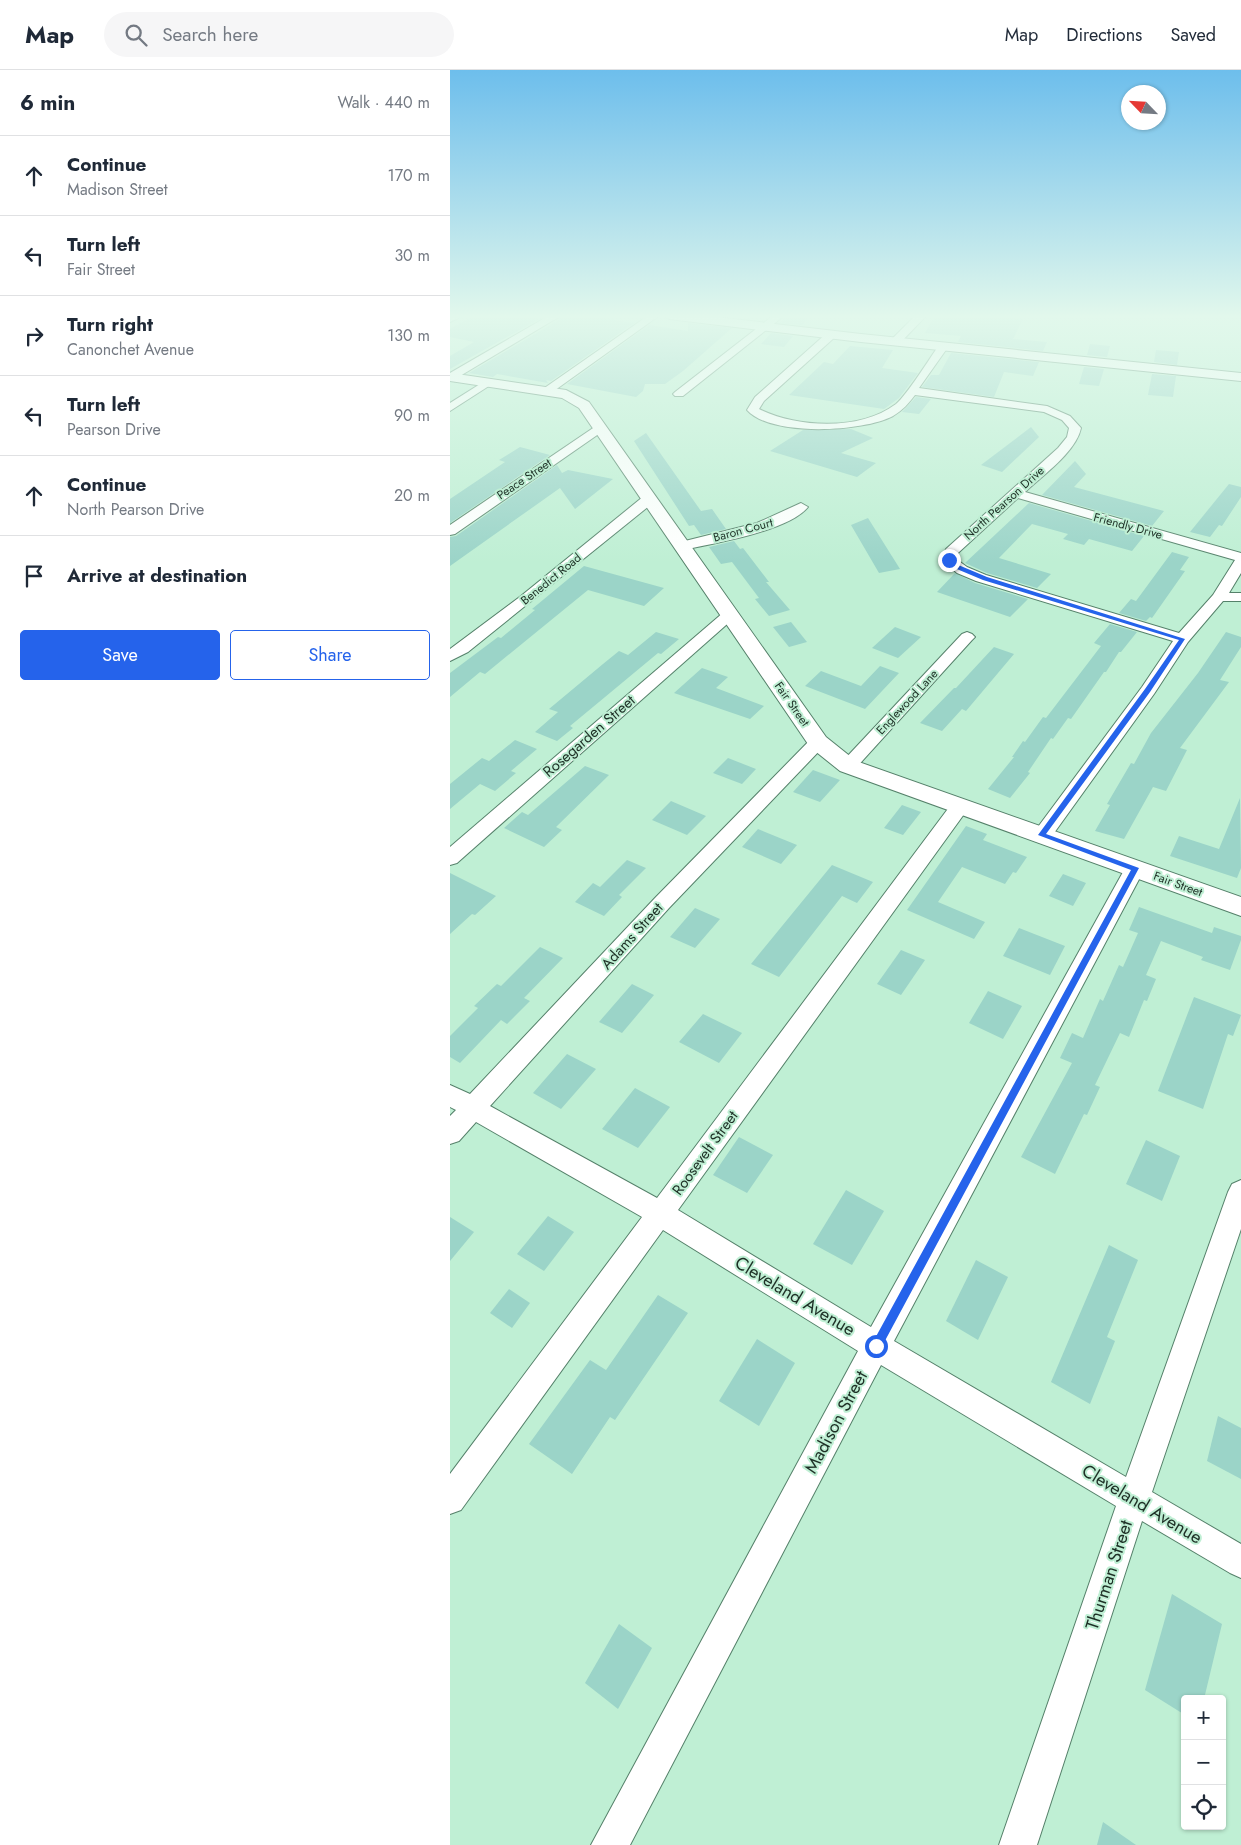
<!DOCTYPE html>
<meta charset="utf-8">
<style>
body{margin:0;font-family:Jost,sans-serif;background:#f6f6f7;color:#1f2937}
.controls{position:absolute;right:15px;bottom:15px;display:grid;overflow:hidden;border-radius:5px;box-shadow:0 1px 4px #0004}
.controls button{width:45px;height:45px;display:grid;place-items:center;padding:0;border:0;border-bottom:1px solid #e0e1e3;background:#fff;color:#1f2937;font:25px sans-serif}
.compass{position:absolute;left:671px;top:15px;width:45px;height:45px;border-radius:50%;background:#fff;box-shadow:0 1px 4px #0004;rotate:295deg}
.stop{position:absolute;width:15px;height:15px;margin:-11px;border:4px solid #2563eb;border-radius:50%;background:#fff}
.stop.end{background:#2563eb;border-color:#fff;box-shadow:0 1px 5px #0008}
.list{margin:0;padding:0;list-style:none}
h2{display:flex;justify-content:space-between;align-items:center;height:65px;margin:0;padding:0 20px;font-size:21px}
h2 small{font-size:16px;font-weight:400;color:#747a83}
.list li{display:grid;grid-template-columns:32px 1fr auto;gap:15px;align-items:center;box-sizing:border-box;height:80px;padding:0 20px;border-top:1px solid #e0e1e3}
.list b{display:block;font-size:19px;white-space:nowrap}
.list p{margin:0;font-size:16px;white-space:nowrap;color:#747a83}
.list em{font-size:16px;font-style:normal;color:#747a83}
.actions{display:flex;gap:10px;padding:15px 20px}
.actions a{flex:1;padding:11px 0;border:1px solid #2563eb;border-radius:5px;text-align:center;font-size:18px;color:#2563eb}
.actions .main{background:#2563eb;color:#fff}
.icon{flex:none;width:28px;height:28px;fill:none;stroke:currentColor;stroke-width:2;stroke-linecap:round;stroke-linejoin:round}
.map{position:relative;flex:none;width:791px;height:1775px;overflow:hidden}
header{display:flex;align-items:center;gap:30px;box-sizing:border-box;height:70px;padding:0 25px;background:#fff;border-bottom:1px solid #e0e1e3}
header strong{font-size:24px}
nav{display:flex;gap:28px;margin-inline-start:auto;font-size:18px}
.search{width:350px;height:45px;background:#f6f6f7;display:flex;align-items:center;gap:12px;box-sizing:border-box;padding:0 18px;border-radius:28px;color:#747a83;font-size:19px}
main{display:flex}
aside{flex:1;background:#fff}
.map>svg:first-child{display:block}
</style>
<header>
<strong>Map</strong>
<div class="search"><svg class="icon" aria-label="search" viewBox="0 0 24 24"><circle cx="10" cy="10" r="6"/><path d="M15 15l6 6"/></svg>Search here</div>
<nav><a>Map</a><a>Directions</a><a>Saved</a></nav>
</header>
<main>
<aside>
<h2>6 min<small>Walk · 440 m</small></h2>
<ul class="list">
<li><svg class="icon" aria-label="ahead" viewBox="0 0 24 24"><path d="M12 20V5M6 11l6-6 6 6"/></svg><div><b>Continue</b><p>Madison Street</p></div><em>170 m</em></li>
<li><svg class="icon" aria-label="left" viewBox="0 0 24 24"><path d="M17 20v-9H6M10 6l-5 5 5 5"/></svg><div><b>Turn left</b><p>Fair Street</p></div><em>30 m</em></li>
<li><svg class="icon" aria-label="right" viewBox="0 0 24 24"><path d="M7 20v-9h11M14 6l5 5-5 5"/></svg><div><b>Turn right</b><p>Canonchet Avenue</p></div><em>130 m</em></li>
<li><svg class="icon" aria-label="left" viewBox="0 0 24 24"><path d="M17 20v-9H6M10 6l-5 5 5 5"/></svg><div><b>Turn left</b><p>Pearson Drive</p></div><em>90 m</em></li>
<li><svg class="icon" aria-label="ahead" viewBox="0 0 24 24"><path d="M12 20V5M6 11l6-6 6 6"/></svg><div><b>Continue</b><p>North Pearson Drive</p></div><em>20 m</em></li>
<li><svg class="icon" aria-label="arrive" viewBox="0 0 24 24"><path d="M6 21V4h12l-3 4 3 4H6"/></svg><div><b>Arrive at destination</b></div></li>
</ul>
<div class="actions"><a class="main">Save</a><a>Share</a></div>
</aside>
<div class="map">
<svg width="791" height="1775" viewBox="0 0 791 1775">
<rect width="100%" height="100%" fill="#bfefd4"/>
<!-- building -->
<g fill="#9bd4c8">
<path d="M 25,245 L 63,245 L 89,249 L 0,299 L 0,286 L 24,272 L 0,267 L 0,259 Z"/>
<path d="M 117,245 L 131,245 L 184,253 L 101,311 L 96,310 L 98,313 L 47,304 L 43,307 L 19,303 Z"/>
<path d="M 337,245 L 361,245 L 352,255 L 330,253 Z"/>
<path d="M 485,245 L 529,245 L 573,249 L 563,269 L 597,272 L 593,281 L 508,272 L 511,266 L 475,263 Z"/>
<path d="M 238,253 L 282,258 L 233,301 L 215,314 L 195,314 L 193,321 L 186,327 L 117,314 L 199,255 L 238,261 Z"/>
<path d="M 321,263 L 343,266 L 334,277 L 311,274 Z"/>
<path d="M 640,274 L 660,276 L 657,287 L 637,285 Z"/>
<path d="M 400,276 L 443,280 L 432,298 L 468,303 L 449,328 L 434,339 L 339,325 L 374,292 L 383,294 Z"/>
<path d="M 706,280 L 729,282 L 727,295 L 704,292 Z"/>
<path d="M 501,283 L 589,292 L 583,306 L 554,302 L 544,327 L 472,317 L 481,305 L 489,305 Z"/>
<path d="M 634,297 L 654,299 L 649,316 L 629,314 Z"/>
<path d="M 702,304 L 726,306 L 723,327 L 698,325 Z"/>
<path d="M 466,327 L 481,329 L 469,344 L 452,342 Z"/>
<path d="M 581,357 L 589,367 L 552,402 L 531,395 Z"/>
<path d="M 401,359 L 423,368 L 391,383 L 426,393 L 407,407 L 320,381 L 353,360 Z"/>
<path d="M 196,363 L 251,441 L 262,439 L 276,459 L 251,465 L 244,455 L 239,456 L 184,371 Z"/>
<path d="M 70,377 L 100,385 L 0,453 L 0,429 L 55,392 L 49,390 Z"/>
<path d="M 625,391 L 636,404 L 624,417 L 714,441 L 702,456 L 592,425 Z"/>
<path d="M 107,395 L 112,403 L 118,400 L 163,409 L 125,439 L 110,418 L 0,496 L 0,467 L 6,466 Z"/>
<path d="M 779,414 L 791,417 L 791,427 L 772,456 L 769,455 L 760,467 L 740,462 Z"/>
<path d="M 579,433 L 694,466 L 682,481 L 639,469 L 634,475 L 613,469 L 618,464 L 582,454 L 549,488 L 601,504 L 587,518 L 537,503 L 515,493 Z"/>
<path d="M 418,448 L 450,499 L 429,503 L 401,455 Z"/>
<path d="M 284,471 L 290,479 L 293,478 L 319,512 L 316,512 L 340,540 L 319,546 L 305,529 L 309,528 L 282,492 L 271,494 L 259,477 Z"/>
<path d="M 722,482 L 739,487 L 730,500 L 735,501 L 702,548 L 700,547 L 696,551 L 669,543 L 681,529 L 686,531 Z"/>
<path d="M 134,496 L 214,518 L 194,536 L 138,520 L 35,604 L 30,602 L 0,627 L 0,603 L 48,567 L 51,568 L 85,540 L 82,539 Z"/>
<path d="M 505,503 L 525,513 L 578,529 L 560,547 L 487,522 Z"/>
<path d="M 341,552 L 357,572 L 339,577 L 323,557 Z"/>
<path d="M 660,554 L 687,562 L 671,582 L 669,582 L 656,602 L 654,602 L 621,649 L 618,648 L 603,669 L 601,668 L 578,702 L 580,703 L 560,728 L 538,719 L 564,687 L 562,687 L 573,671 L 575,672 L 593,647 L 596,648 L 651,576 L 644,573 Z"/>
<path d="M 445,557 L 471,567 L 448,588 L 422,578 Z"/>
<path d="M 206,562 L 229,569 L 211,584 L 208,583 L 149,632 L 120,656 L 123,658 L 107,671 L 85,662 L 108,642 L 99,639 L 153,594 L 169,581 L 178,585 Z"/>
<path d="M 776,562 L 791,567 L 791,577 L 770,610 L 779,612 L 730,678 L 737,680 L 716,721 L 703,717 L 674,769 L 645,761 L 660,735 L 657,734 L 681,693 L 684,694 L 701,663 L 748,603 Z"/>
<path d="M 544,577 L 564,584 L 516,641 L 512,639 L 492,661 L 470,653 L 504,618 L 506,618 Z"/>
<path d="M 430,596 L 449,603 L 415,639 L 355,616 L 371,601 L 411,616 Z"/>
<path d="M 252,598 L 278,607 L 266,618 L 314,636 L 300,649 L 224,623 Z"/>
<path d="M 65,670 L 87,679 L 61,701 L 66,703 L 45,721 L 30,714 L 0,739 L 0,714 L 32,688 L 39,691 Z"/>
<path d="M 278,688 L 306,699 L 292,714 L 263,703 Z"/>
<path d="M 135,696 L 159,705 L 106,757 L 112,760 L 94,777 L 54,758 L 72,742 L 78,745 Z"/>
<path d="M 363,700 L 390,710 L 370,732 L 343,722 Z"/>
<path d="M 790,728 L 791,798 L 787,808 L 720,786 L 729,766 L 769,779 Z"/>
<path d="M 221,731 L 256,746 L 237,765 L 202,750 Z"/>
<path d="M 452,735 L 471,742 L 453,765 L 434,758 Z"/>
<path d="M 516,756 L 537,764 L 533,770 L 577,787 L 566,803 L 563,802 L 555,814 L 512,797 L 488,832 L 535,852 L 524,869 L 457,840 Z"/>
<path d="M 308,759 L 347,775 L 331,794 L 292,777 Z"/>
<path d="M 177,790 L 196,798 L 169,825 L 172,827 L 154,846 L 125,832 L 143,813 L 150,817 Z"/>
<path d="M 382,795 L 423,812 L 407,833 L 392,826 L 329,907 L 301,894 Z"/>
<path d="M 0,803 L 46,826 L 25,845 L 22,844 L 0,864 Z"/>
<path d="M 613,804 L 636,813 L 623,836 L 599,826 Z"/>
<path d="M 689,837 L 762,863 L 764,857 L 791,866 L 791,870 L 780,900 L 751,890 L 753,887 L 711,871 L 696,905 L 706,909 L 697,931 L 694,930 L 679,967 L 670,963 L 645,1015 L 650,1017 L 637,1045 L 634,1044 L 605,1104 L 571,1087 L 622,993 L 610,988 L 622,963 L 633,968 L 650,929 L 653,931 L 669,895 L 673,897 L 688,863 L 679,860 Z"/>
<path d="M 245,838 L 270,849 L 245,878 L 220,867 Z"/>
<path d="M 569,858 L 615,876 L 600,905 L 553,886 Z"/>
<path d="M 90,877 L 113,888 L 74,928 L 80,931 L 57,954 L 51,950 L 10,993 L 0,987 L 0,966 L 28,938 L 24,936 L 47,914 L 51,916 Z"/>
<path d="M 451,880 L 475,890 L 451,925 L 427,914 Z"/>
<path d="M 182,914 L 204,925 L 172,963 L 149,952 Z"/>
<path d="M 538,921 L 572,936 L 553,969 L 519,953 Z"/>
<path d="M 744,927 L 791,945 L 783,966 L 778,964 L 753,1039 L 708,1021 Z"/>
<path d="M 253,944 L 292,963 L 269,993 L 229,972 Z"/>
<path d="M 117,984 L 146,999 L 111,1039 L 83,1023 Z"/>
<path d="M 185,1018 L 220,1037 L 188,1078 L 152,1059 Z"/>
<path d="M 289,1067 L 323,1085 L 297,1123 L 263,1105 Z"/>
<path d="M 696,1070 L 730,1086 L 712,1131 L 676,1114 Z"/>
<path d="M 396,1120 L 434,1141 L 402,1195 L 363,1174 Z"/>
<path d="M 98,1146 L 124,1162 L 94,1201 L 67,1184 Z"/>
<path d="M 0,1147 L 24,1162 L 0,1191 Z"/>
<path d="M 659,1175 L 688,1190 L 657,1267 L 665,1271 L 640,1334 L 601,1312 Z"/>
<path d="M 526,1190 L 558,1207 L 528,1270 L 496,1251 Z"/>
<path d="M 59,1219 L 80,1233 L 62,1258 L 40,1243 Z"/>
<path d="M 208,1225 L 238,1243 L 165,1350 L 160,1347 L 122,1404 L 79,1374 L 140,1290 L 156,1300 Z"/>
<path d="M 307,1269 L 345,1293 L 309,1356 L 269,1331 Z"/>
<path d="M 768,1346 L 791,1358 L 791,1409 L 757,1391 Z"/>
<path d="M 722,1524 L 772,1554 L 754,1629 L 735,1629 L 735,1645 L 695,1620 Z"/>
<path d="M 169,1554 L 202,1578 L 168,1639 L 135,1613 Z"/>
<path d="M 653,1752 L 686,1775 L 647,1775 Z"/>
</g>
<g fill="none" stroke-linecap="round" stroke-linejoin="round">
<!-- minor casing -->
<g stroke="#55816a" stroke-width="2">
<g id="minor">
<path d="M 0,245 L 14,245 L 0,252 Z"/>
<path d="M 100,245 L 112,245 L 5,309 L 0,310 L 0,303 Z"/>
<path d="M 199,245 L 210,245 L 101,323 L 93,323 L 91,321 L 93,319 Z"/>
<path d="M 324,245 L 335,245 L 233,326 L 225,326 L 223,324 L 225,322 Z"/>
<path d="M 466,245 L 477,245 L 449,274 L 441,274 L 440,272 L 441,270 Z"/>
<path d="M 381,262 L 386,265 L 385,267 L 314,331 L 309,339 C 348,358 410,361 446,334 C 457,325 480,288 489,275 L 497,275 L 498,277 L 469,318 L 597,336 L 620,346 L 631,358 C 626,382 593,405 575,422 L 791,483 L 791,503 L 779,523 L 791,523 L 791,531 L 773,531 L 738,572 L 704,624 L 599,770 L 592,772 L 585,770 L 582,765 L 692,617 L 723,571 L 526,511 L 507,503 L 492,490 L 496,479 L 608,378 L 617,367 L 619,358 L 612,350 L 594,342 L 465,325 C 458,334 453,340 443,346 C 413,362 321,367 297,340 L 305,327 L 377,263 ZM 568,428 L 785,490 L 763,525 L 729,563 L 536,505 L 517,497 L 506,489 L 508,483 Z"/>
<path d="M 38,309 L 42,310 L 44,312 L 42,314 L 0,341 L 0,333 Z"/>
<path d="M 149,354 L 153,355 L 155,358 L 153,361 L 5,464 L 0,465 L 0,455 Z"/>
<path d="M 199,425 L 206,429 L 204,432 L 18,582 L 0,591 L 0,579 L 71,526 L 194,426 Z"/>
<path d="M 351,433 L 358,437 C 339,461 262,474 232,480 L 225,476 L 227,473 L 307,453 Z"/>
<path d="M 279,540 L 284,542 L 287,545 L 284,548 L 7,793 L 0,795 L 0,777 L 274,542 Z"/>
<path d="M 517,562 L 522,564 L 525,567 L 522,570 L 404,700 L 398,702 L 392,700 L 389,696 L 392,692 L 512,564 Z"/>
<path d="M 368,666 L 374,668 L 377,672 L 374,676 L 219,838 L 40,1036 L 207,1128 L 503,732 L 510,730 L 517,732 L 519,736 L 517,740 L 228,1140 L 421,1257 L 678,793 L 685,791 L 692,793 L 695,798 L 444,1271 L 676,1407 L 778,1122 L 782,1114 L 791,1110 L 791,1159 L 702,1422 L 791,1474 L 791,1508 L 780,1503 L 692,1451 L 587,1775 L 549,1775 L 666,1436 L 431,1295 L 180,1775 L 141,1775 L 408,1281 L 213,1160 L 11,1440 L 0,1444 L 0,1404 L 192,1147 L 26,1052 L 9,1071 L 0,1074 L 0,1046 L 6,1040 L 0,1037 L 0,1015 L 20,1024 L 205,828 L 362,668 Z"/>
</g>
</g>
<!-- tertiary casing -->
<g stroke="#55816a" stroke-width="2">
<g id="tertiary">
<path d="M 213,245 L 249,245 L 411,264 L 791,303 L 791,311 L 411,272 L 219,249 Z"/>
<path d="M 0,303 L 116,320 L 139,332 L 376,667 L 406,691 L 791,827 L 791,846 L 390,701 L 360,677 L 129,338 L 112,328 L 0,311 Z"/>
</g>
</g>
<!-- minor -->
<use href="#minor" fill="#fff" fill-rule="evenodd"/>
<!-- tertiary -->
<use href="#tertiary" fill="#fff" fill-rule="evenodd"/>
</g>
<!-- sky -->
<linearGradient id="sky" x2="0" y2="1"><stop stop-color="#6dbeec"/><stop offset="0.5" stop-color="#e2f8ec"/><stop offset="1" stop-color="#e2f8ec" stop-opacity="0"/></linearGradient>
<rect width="791" height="493" fill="url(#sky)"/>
<!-- route -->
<path fill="#2563eb" d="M 497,488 L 501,488 L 506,494 L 537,507 L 735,569 L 700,622 L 596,764 L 689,798 L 430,1280 L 426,1281 L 423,1280 L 421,1276 L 423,1272 L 681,800 L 588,765 L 695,619 L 729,570 L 533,510 L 502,497 Z"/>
<g text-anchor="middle" stroke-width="4" stroke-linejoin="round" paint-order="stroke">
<!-- far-street labels -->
<g font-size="12" fill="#1e3026" stroke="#bfefd4">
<text transform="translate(74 409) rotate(-34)" y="4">Peace Street</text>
<text transform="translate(554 433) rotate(-42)" y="4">North Pearson Drive</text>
<text transform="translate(678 456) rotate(15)" y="4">Friendly Drive</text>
<text transform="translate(293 460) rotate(-15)" y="4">Baron Court</text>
<text transform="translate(101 509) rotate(-39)" y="4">Benedict Road</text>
<text transform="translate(457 632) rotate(-47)" y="4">Englewood Lane</text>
<text transform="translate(342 634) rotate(55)" y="4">Fair Street</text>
<text transform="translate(728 814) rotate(20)" y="4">Fair Street</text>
</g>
<!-- street labels -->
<g font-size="15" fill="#1e3026" stroke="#bfefd4">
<text transform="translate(139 666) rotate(-41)" y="5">Rosegarden Street</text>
<text transform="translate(182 866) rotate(-48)" y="5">Adams Street</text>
<text transform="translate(255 1083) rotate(-54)" y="5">Roosevelt Street</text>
</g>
<!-- near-street labels -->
<g font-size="18" fill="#1e3026" stroke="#bfefd4">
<text transform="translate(345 1226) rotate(31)" y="6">Cleveland Avenue</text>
<text transform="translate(386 1352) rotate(-62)" y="6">Madison Street</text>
<text transform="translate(692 1434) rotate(31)" y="6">Cleveland Avenue</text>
<text transform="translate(659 1505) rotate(-72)" y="6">Thurman Street</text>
</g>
</g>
</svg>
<div class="controls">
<button>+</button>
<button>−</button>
<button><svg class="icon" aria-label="locate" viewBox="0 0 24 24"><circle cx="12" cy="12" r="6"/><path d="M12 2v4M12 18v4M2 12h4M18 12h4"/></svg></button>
</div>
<svg class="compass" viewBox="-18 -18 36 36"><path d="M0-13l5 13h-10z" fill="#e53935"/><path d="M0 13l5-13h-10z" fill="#747a83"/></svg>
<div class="stop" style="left:426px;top:1276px"></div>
<div class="stop end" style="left:499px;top:490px"></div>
</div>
</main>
